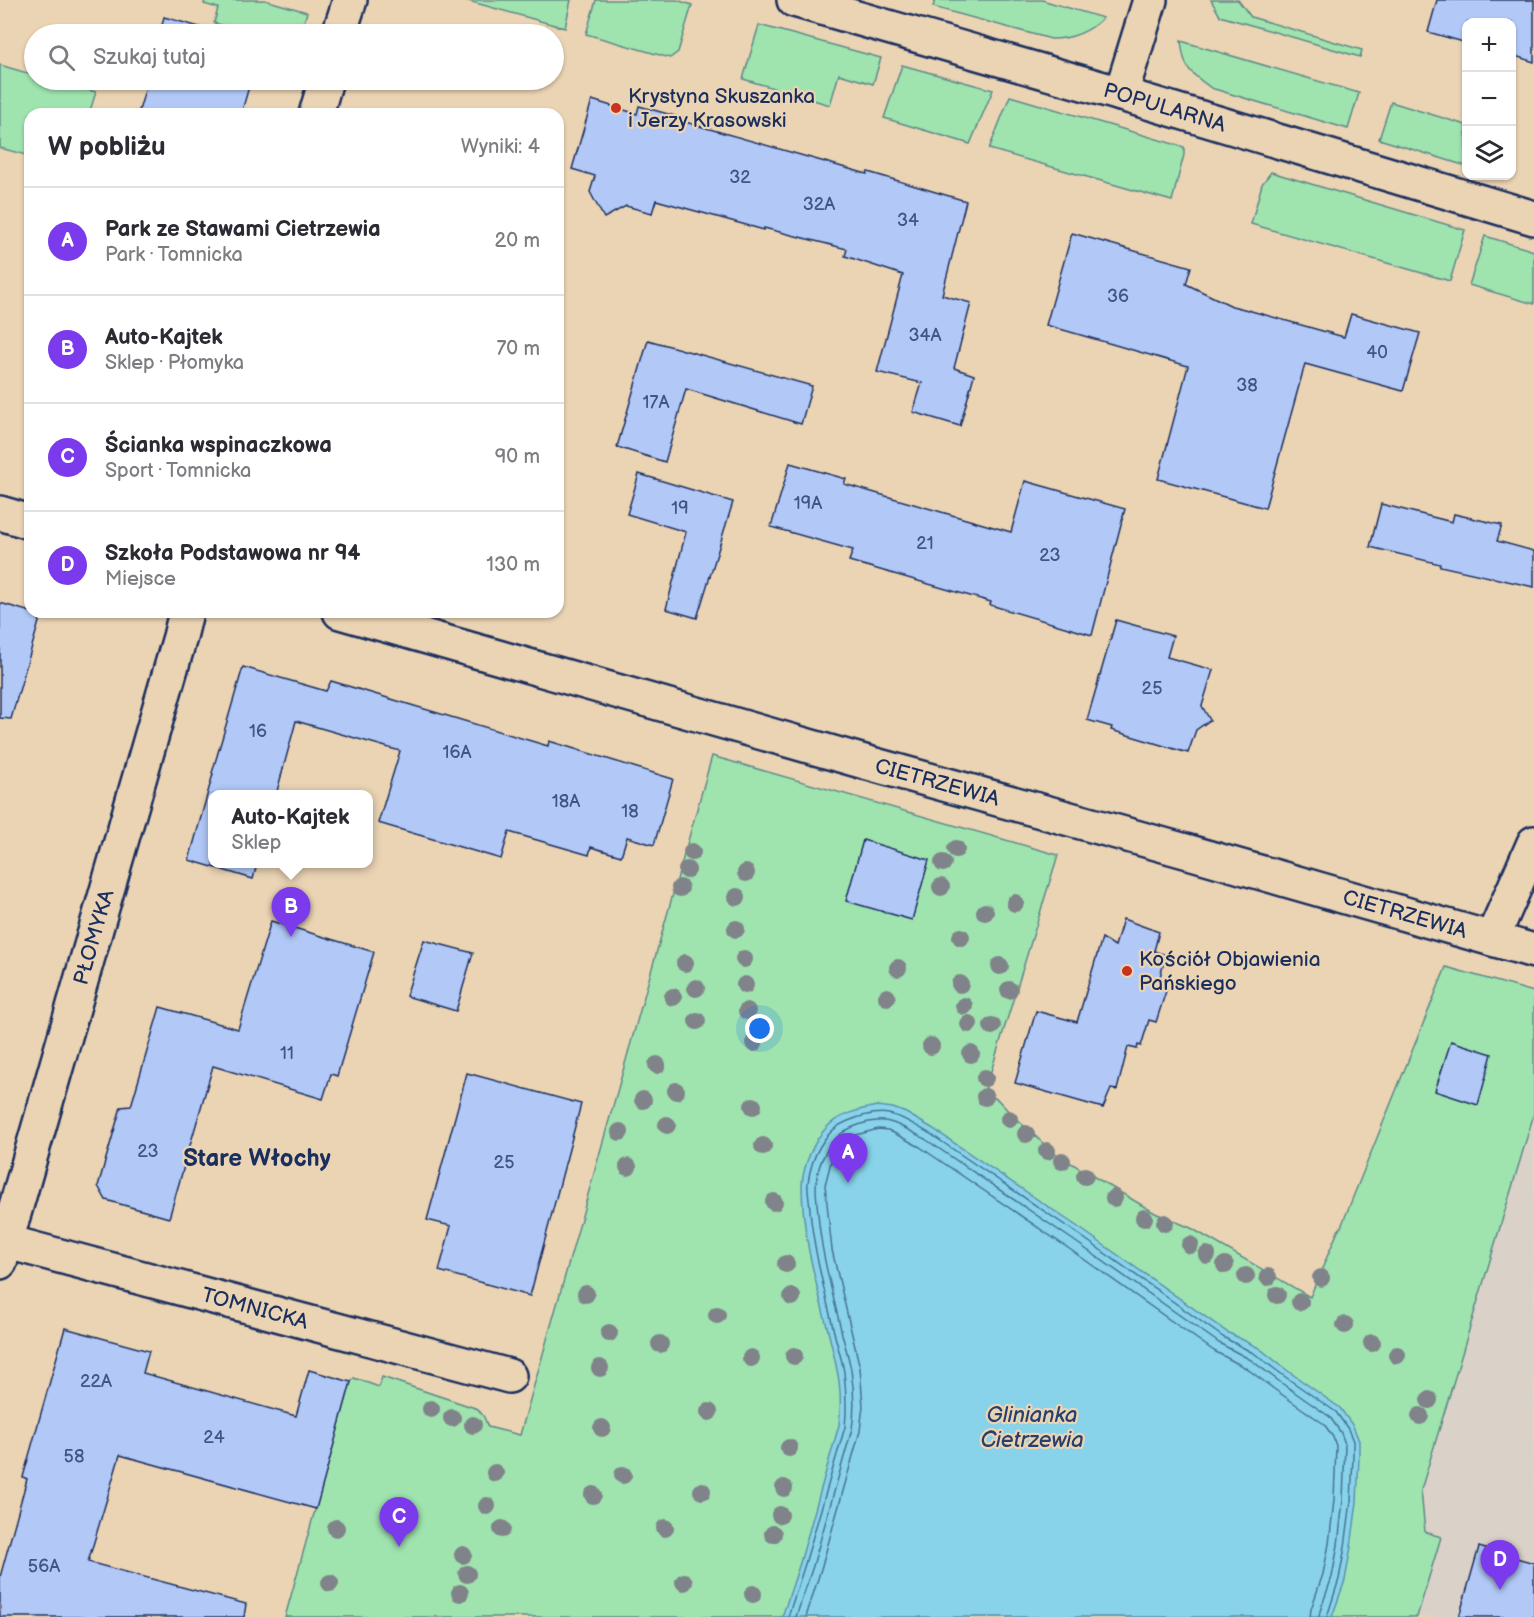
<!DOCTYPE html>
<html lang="pl">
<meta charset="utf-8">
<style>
body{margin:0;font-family:"Balsamiq Sans",sans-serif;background:#f2f2f3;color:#2b2b33}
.controls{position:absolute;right:18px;top:18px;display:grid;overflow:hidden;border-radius:12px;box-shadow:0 2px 4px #0004}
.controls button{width:54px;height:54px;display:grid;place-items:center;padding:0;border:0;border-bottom:2px solid #e1e1e2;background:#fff;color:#2b2b33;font:30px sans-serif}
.you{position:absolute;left:760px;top:1029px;width:21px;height:21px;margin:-15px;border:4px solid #fff;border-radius:50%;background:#1a73e8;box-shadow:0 0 0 9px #1a73e833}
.badge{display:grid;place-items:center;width:39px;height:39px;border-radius:50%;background:#7c3aed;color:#fff;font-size:20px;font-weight:700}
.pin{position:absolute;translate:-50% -50px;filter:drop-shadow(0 2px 3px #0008)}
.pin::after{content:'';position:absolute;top:32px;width:21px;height:18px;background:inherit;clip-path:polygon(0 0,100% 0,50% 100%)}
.popup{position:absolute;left:208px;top:790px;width:165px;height:78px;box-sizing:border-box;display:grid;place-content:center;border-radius:12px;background:#fff;filter:drop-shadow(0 2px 4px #0005);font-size:20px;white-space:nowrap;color:#7c7c81}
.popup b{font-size:22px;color:#2b2b33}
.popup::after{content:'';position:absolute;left:50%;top:100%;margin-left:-12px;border:12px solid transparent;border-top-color:#fff}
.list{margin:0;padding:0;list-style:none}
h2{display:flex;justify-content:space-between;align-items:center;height:78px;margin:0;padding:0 24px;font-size:26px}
h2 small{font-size:20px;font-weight:400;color:#7c7c81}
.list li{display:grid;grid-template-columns:39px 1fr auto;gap:18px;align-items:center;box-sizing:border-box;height:108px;padding:0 24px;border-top:2px solid #e1e1e2}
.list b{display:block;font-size:22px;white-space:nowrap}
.list p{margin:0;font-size:20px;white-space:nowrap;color:#7c7c81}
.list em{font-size:20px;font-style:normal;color:#7c7c81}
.icon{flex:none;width:33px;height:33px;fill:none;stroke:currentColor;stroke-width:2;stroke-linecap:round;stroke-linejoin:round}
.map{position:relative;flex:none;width:1534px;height:1617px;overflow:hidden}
.search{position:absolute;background:#fff;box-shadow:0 2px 4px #0004;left:24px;top:24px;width:540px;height:66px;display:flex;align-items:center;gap:15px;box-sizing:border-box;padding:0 21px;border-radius:33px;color:#7c7c81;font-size:22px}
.panel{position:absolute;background:#fff;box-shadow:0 2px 4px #0004;left:24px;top:108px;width:540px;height:510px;border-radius:18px}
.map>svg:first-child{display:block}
</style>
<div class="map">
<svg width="1534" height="1617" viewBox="0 0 1534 1617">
<rect width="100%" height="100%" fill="#ebd4b4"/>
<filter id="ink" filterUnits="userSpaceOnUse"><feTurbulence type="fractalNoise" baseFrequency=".0167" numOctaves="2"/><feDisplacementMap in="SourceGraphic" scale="12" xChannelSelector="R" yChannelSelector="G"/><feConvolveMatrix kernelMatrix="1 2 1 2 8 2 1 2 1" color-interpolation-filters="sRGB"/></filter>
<g filter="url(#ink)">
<!-- built -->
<path fill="#dad1c8" d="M 1534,1032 L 1534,1617 L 1417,1617 L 1441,1537 L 1425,1532 L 1421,1490 L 1455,1379 Z"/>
<!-- green -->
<g fill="#9fe3af" stroke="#5d8986" stroke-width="1.5">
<path d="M 205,0 L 265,0 L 307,12 L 301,34 L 255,34 L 214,23 L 218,8 L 204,4 Z"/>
<path d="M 465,0 L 571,0 L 565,28 Z"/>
<path d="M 596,0 L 677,0 L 692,5 L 678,52 L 670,58 L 586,34 Z"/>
<path d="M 935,0 L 1042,0 L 1103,18 C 1089,32 1071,39 1051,39 L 933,7 Z"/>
<path d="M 1211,0 L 1238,0 L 1251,17 L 1362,50 L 1360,57 L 1220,16 Z"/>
<path d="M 759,25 L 881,58 L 873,84 L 839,74 L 830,105 L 743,79 Z"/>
<path d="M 1181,41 L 1359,93 L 1348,129 L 1211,88 C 1189,72 1184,69 1181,41 Z"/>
<path d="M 0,65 L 34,75 L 34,80 L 51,80 L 96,92 L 89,114 L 30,114 L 30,156 L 0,148 Z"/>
<path d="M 902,65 L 993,90 L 970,144 L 884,118 Z"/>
<path d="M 1010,96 L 1184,147 L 1184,155 L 1172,201 L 989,149 Z"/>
<path d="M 1391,102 L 1466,125 L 1466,166 L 1379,139 Z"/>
<path d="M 1271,172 L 1465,230 L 1450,281 L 1251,224 L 1262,184 Z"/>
<path d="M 1485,236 L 1534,251 L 1534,304 L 1469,285 Z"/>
<path d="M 712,756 L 1058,855 L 984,1094 L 997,1099 L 1013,1116 L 1054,1153 L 1155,1213 L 1191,1228 L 1310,1297 L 1338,1231 L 1341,1227 L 1446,967 L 1534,992 L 1534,1114 L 1421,1490 L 1425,1532 L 1441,1537 L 1417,1617 L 285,1617 L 351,1382 L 354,1378 L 379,1387 L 382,1377 L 478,1409 L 484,1417 L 488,1427 L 520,1435 Z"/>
</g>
<!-- water -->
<path fill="#88d3e9" stroke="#5c91b1" stroke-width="1.5" d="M 877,1106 L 893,1108 L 906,1113 L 932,1128 L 1081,1229 L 1227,1332 L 1259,1348 L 1288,1371 L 1340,1408 L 1353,1426 L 1359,1441 L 1359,1457 L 1357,1502 L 1351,1547 L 1345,1580 L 1332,1617 L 782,1617 L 800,1563 L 839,1425 C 841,1407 841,1388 837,1370 C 825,1309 802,1249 802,1185 C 803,1166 814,1140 827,1127 C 839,1114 860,1109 877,1106 Z"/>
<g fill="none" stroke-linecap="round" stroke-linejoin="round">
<!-- shore -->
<g stroke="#477196" stroke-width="1.5">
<path d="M 788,1617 L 805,1564 L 845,1427 C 847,1408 846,1390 844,1372 C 842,1359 837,1345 834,1332 C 825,1292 814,1252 810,1211 C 810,1202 807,1192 808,1183 C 811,1158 824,1130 848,1121 C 885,1106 896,1114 929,1133 L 1078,1234 L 1223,1337 L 1255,1354 L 1284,1376 L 1336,1412 L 1348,1429 L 1353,1441 L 1353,1457 L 1351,1501 L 1345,1547 L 1339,1579 L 1327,1617"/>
<path d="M 796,1617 L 813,1566 L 852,1429 C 855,1409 854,1389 851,1370 C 849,1358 845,1346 842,1334 C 833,1294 821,1254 818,1213 C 817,1204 816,1194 816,1186 C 817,1162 831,1135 853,1127 C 886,1114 896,1123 925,1139 L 1073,1240 L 1219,1343 L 1251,1360 L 1280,1382 L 1330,1417 L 1341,1433 L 1345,1444 L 1343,1500 L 1338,1545 L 1332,1577 L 1320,1611 L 1319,1617"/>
<path d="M 806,1617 L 821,1569 L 860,1431 L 863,1406 L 860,1368 L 832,1250 L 825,1185 L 832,1158 L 843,1143 L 856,1135 L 878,1129 L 888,1130 L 920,1147 L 1068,1248 L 1214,1351 L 1246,1368 L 1274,1389 L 1324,1424 L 1333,1437 L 1336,1446 L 1334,1500 L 1329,1544 L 1323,1574 L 1311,1609 L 1310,1617"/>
</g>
</g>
<!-- building -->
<g fill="#b2c9f8" stroke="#1b2f5e" stroke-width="1.5">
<path d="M 1437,0 L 1534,0 L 1534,62 L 1512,55 L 1512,22 L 1467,22 L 1467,43 L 1428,32 Z"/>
<path d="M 164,17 L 224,34 L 160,34 Z"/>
<path d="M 148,80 L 251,80 L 241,114 L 138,114 Z"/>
<path d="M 592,100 L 637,114 L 639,106 L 686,119 L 685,122 L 867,174 L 868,172 L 966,201 L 942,295 L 971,303 L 954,368 L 974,375 L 960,426 L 913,412 L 922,383 L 877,372 L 903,275 L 845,256 L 847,249 L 764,228 L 764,230 L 656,200 L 652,213 L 626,206 L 604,218 L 590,192 L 595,176 L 572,169 Z"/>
<path d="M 1072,233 L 1191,267 L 1186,284 L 1232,306 L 1244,309 L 1344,337 L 1351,314 L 1420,333 L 1403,391 L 1305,364 L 1265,508 L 1158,479 L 1188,366 L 1046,325 Z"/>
<path d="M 648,340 L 812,386 L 801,424 L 686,389 L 665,462 L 617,447 Z"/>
<path d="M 790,463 L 846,479 L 844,484 L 1011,532 L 1025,481 L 1125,509 L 1092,635 L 990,605 L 991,602 L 849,561 L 853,550 L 771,527 Z"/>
<path d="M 639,474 L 733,502 L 697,618 L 666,609 L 686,532 L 627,514 Z"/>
<path d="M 1381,504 L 1452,522 L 1454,514 L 1502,525 L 1497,541 L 1534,551 L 1534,587 L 1440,566 L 1440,564 L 1370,547 Z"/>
<path d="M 0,603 L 41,615 L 11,719 L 0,718 Z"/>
<path d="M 1116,620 L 1173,636 L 1167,657 L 1213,670 L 1202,706 L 1210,720 L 1196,730 L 1188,753 L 1111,730 L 1112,727 L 1087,720 Z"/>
<path d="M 243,667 L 326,691 L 331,681 L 548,746 L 549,741 L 673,779 L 654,845 L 627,837 L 621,856 L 591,847 L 589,855 L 509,832 L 501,859 L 378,823 L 400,751 L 296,721 L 276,795 L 213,795 L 213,864 L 257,864 L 253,879 L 189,860 L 213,774 L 212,773 Z"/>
<path d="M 863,840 L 929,860 L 912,920 L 846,901 Z"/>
<path d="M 1123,919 L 1159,932 L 1154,951 L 1166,955 L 1158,984 L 1167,988 L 1156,1022 L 1149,1020 L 1141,1046 L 1138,1045 L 1137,1049 L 1128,1047 L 1117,1090 L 1111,1089 L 1103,1108 L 1015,1083 L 1036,1011 L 1077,1022 L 1102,938 L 1115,946 Z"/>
<path d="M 271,921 L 374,952 L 337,1076 L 331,1074 L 323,1099 L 213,1066 L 169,1218 L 106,1200 L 98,1186 L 121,1107 L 131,1106 L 160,1007 L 238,1029 Z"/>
<path d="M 424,940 L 473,953 L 456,1011 L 406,996 Z"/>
<path d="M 1451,1041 L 1492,1054 L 1478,1105 L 1435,1091 Z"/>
<path d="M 467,1073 L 581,1104 L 530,1296 L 439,1271 L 451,1226 L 427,1220 Z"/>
<path d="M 65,1328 L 149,1351 L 143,1373 L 296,1416 L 309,1370 L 351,1382 L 316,1509 L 120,1455 L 88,1562 L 246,1604 L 244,1617 L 0,1617 L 0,1577 L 27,1479 L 23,1477 Z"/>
<path d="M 1479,1547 L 1534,1563 L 1534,1617 L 1459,1617 Z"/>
</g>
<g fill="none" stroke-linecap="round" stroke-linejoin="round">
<!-- street casing -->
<g stroke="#1b2f5e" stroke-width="38">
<g id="street">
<path d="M 339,34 L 350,0"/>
<path d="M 316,114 L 326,80"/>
<path d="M 0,513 L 30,522"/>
<path id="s1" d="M 340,612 L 868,763 L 1189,852 L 1534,951"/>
<path d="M 1492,939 L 1534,843"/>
<path id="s2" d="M 0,1240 L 509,1376"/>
<path id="s3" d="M 0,1262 L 180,637 L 186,612"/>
</g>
</g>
<!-- secondary casing -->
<g stroke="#1b2f5e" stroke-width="38">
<g id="secondary">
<path id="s4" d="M 794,0 L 1121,94 L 1534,218"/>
<path d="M 1121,94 L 1150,0"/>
</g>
</g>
<!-- street -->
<use href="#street" stroke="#ebd4b4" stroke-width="33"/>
<!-- secondary -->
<use href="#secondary" stroke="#ebd4b4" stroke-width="33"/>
</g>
<!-- trees -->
<g fill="#808389">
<circle cx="956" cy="849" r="9"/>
<circle cx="692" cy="852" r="9"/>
<circle cx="943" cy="863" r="9"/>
<circle cx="687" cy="870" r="9"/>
<circle cx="746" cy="873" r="9"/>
<circle cx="941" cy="887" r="9"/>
<circle cx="680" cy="888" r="9"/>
<circle cx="737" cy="897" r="9"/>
<circle cx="1015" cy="903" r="9"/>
<circle cx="985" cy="912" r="9"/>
<circle cx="736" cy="929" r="9"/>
<circle cx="961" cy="937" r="9"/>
<circle cx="744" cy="959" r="9"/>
<circle cx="685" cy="963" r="9"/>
<circle cx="1000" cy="966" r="9"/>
<circle cx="898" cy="968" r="9"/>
<circle cx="960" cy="984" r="9"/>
<circle cx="745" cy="985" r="9"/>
<circle cx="696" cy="988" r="9"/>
<circle cx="1009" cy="990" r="9"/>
<circle cx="673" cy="997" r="9"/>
<circle cx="887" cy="997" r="9"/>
<circle cx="964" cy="1006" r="9"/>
<circle cx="747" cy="1011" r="9"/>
<circle cx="697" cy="1021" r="9"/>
<circle cx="969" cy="1024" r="9"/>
<circle cx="992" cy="1026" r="9"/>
<circle cx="754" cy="1043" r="9"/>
<circle cx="931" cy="1046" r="9"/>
<circle cx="971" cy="1054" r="9"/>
<circle cx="657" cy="1065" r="9"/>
<circle cx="985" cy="1078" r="9"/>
<circle cx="676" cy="1091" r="9"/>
<circle cx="985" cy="1097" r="9"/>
<circle cx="643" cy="1100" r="9"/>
<circle cx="753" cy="1106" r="9"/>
<circle cx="1009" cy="1119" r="9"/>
<circle cx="667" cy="1125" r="9"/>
<circle cx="620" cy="1132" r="9"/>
<circle cx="1026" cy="1134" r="9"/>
<circle cx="763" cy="1146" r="9"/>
<circle cx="1047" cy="1151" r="9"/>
<circle cx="1062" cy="1161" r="9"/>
<circle cx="628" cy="1167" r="9"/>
<circle cx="1085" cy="1176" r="9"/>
<circle cx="1114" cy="1198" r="9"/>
<circle cx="774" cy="1202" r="9"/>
<circle cx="1144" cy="1218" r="9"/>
<circle cx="1165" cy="1223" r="9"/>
<circle cx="1190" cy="1245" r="9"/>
<circle cx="1207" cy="1255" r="9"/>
<circle cx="786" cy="1264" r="9"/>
<circle cx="1225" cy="1265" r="9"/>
<circle cx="1246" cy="1276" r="9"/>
<circle cx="1268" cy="1277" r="9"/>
<circle cx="1321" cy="1278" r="9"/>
<circle cx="586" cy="1294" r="9"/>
<circle cx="1277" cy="1295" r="9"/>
<circle cx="792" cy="1297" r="9"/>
<circle cx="1300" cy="1302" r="9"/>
<circle cx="717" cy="1315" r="9"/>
<circle cx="1345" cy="1325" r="9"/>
<circle cx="609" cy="1333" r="9"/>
<circle cx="1372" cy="1343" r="9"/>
<circle cx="660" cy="1344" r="9"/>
<circle cx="1397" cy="1355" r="9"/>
<circle cx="794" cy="1356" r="9"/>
<circle cx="751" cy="1358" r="9"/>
<circle cx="600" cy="1368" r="9"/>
<circle cx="1429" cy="1400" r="9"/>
<circle cx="431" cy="1409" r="9"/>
<circle cx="709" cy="1412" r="9"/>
<circle cx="1420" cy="1416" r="9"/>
<circle cx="452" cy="1418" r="9"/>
<circle cx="473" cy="1425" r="9"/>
<circle cx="602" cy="1428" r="9"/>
<circle cx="789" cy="1448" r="9"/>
<circle cx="495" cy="1473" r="9"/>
<circle cx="623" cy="1475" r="9"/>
<circle cx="784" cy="1488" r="9"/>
<circle cx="702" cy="1491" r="9"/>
<circle cx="593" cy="1495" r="9"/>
<circle cx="487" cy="1506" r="9"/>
<circle cx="780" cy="1515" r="9"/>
<circle cx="336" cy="1528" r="9"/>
<circle cx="665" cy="1528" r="9"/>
<circle cx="502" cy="1529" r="9"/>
<circle cx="773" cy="1534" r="9"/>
<circle cx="463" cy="1555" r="9"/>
<circle cx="467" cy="1574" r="9"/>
<circle cx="684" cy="1582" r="9"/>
<circle cx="330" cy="1583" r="9"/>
<circle cx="460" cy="1593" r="9"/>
<circle cx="753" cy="1594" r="9"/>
</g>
</g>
<!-- markers -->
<g fill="#c8321e" stroke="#ebd4b4" stroke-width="2">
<circle cx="616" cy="108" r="6"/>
<circle cx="1127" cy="971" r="6"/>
</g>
<g text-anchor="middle" stroke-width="4.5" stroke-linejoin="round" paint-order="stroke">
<!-- number labels -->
<g font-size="18" fill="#415684">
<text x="740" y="183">32</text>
<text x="819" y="210">32A</text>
<text x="908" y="226">34</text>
<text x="1118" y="302">36</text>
<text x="925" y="341">34A</text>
<text x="1377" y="358">40</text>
<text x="1247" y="391">38</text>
<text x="656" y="408">17A</text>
<text x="808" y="509">19A</text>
<text x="680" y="514">19</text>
<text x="925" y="549">21</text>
<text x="1050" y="561">23</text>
<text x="1152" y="694">25</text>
<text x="258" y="737">16</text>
<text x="457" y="758">16A</text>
<text x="566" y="807">18A</text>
<text x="630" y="817">18</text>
<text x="287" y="1059">11</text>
<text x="148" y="1157">23</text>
<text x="504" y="1168">25</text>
<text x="96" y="1387">22A</text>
<text x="214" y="1443">24</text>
<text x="74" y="1462">58</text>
<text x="44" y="1572">56A</text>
</g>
<!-- poi labels -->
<g font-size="21" fill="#1b2f5e" stroke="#ebd4b4" text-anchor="start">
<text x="628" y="103">Krystyna Skuszanka<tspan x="628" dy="24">i Jerzy Krasowski</tspan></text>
<text x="1139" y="966">Kościół Objawienia<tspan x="1139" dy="24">Pańskiego</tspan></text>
</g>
<!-- street labels -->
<g font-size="21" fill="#1b2f5e" stroke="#ebd4b4">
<text dy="7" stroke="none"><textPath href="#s4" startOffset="386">POPULARNA</textPath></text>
<text dy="7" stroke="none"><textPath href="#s1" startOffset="621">CIETRZEWIA</textPath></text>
<text dy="7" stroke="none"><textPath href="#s1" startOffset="1107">CIETRZEWIA</textPath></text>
<text dy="7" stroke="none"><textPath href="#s3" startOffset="338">PŁOMYKA</textPath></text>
<text dy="7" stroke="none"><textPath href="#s2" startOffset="264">TOMNICKA</textPath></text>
</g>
<!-- water labels -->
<g font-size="22" font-style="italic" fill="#263f6c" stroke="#ebd4b4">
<text x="1032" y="1422">Glinianka<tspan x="1032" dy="25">Cietrzewia</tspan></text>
</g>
<!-- quarter labels -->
<g font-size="24" font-weight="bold" fill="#1b2f5e" stroke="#ebd4b4">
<text x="257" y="1166">Stare Włochy</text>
</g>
</g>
</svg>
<div class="controls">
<button>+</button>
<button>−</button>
<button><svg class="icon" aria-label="layers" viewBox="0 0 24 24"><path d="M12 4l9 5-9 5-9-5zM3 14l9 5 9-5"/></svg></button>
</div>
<div class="you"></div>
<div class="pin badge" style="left:848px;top:1183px">A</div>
<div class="pin badge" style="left:291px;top:937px">B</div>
<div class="popup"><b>Auto-Kajtek</b>Sklep</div>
<div class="pin badge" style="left:399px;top:1547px">C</div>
<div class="pin badge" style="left:1500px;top:1590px">D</div>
<div class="search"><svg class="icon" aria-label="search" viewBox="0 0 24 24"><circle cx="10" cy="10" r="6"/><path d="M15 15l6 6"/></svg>Szukaj tutaj</div>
<section class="panel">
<h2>W pobliżu<small>Wyniki: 4</small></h2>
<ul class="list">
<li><span class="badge">A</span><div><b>Park ze Stawami Cietrzewia</b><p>Park · Tomnicka</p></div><em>20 m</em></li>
<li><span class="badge">B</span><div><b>Auto-Kajtek</b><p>Sklep · Płomyka</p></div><em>70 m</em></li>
<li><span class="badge">C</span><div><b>Ścianka wspinaczkowa</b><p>Sport · Tomnicka</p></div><em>90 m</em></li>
<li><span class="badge">D</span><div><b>Szkoła Podstawowa nr 94</b><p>Miejsce</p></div><em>130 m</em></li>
</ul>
</section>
</div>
